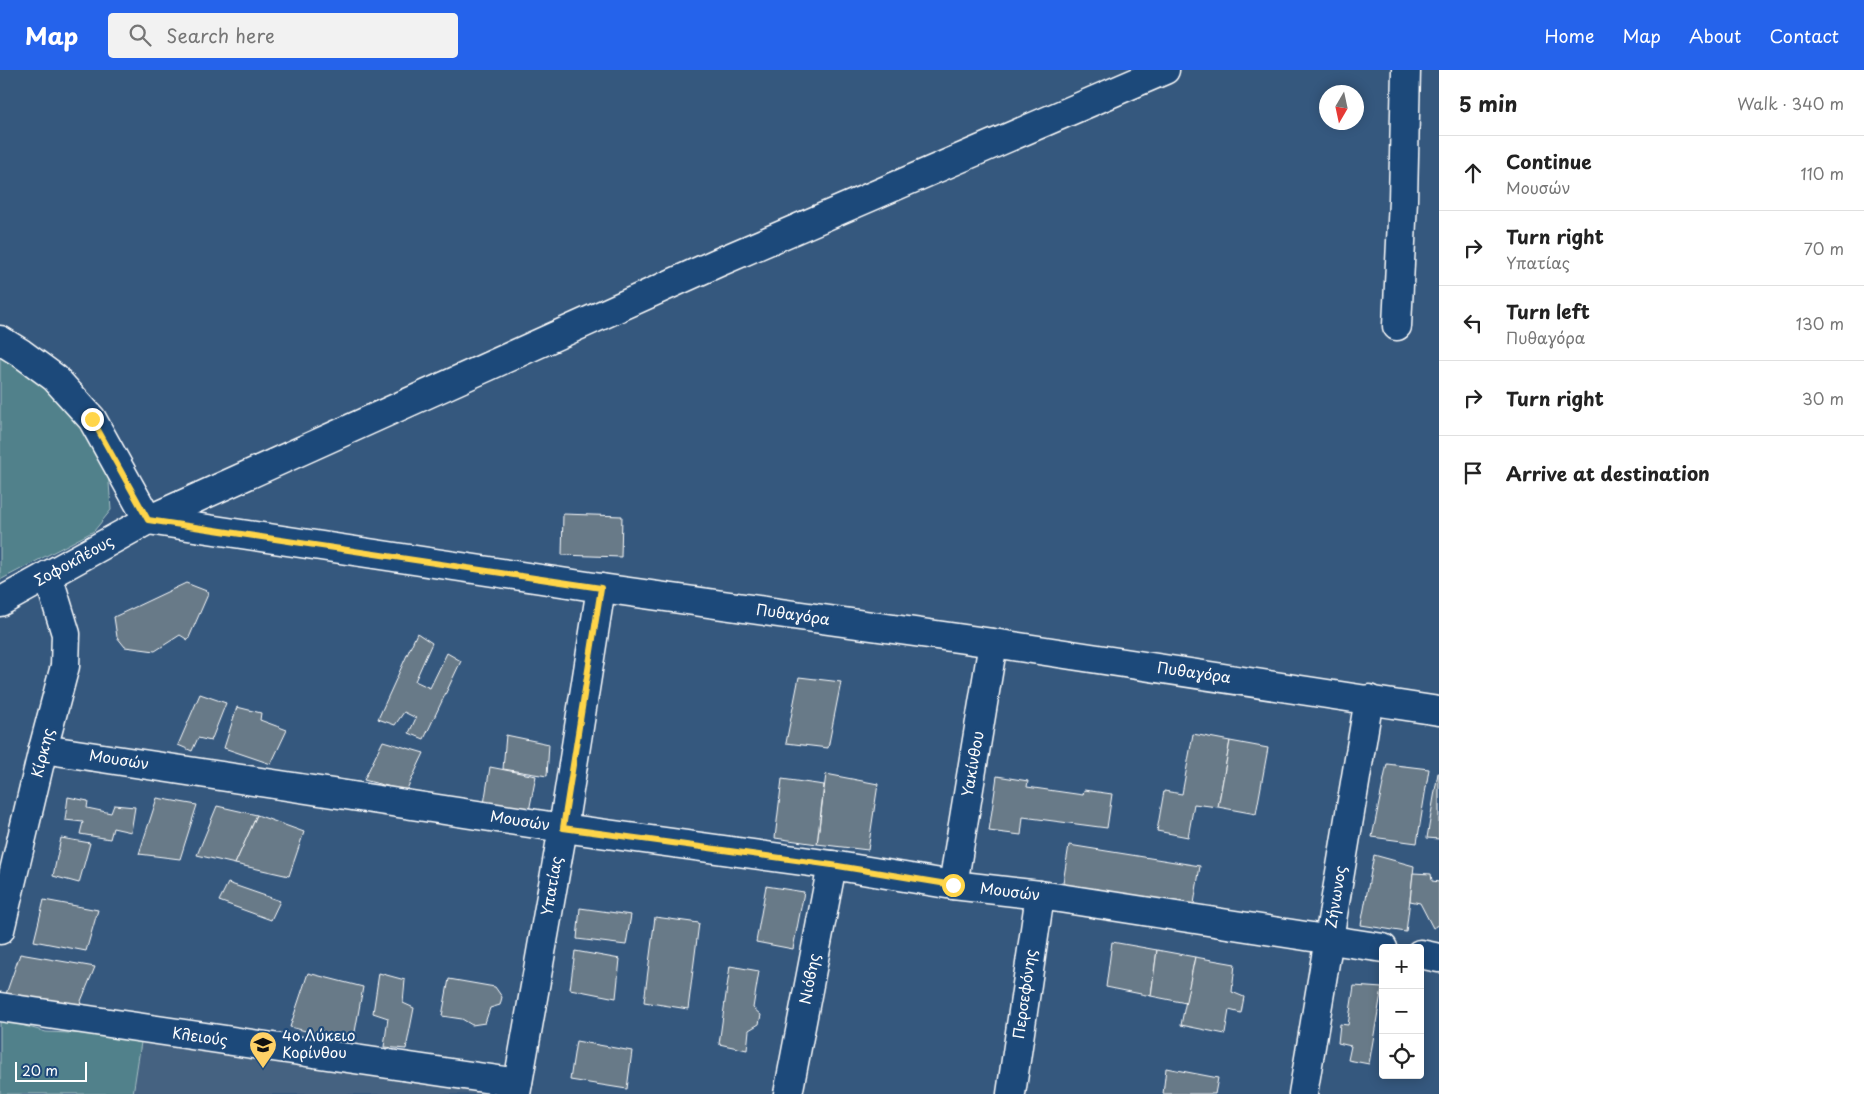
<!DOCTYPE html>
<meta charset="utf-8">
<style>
body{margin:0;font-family:"Playpen Sans",sans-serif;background:#f2f2f2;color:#222}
.controls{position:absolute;right:15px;bottom:15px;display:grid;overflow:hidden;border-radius:5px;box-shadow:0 2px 12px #0003}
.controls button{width:45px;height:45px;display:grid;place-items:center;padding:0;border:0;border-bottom:1px solid #e0e0e0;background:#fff;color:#222;font:25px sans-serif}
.compass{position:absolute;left:1319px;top:15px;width:45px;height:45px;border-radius:50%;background:#fff;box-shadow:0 2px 12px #0003;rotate:189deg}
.scale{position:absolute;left:15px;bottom:12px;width:72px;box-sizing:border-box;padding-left:5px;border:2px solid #fff;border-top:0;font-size:14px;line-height:18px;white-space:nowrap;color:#fff;-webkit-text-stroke:4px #1f4a7a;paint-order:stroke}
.stop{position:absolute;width:15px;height:15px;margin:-11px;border:4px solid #ffd54a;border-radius:50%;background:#fff}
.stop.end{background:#ffd54a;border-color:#fff;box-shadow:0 1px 5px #0008}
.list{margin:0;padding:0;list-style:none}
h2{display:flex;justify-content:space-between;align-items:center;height:65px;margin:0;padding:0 20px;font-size:21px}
h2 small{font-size:16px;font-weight:400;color:#767676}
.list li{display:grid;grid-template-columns:32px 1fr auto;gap:15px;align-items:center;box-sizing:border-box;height:75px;padding:0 20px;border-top:1px solid #e0e0e0}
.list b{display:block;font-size:19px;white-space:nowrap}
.list p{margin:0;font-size:16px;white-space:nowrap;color:#767676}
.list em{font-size:16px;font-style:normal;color:#767676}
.icon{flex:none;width:28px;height:28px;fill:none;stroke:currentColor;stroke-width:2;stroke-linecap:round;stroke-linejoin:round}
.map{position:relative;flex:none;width:1439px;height:1024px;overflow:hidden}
header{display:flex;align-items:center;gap:30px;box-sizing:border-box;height:70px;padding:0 25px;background:#2563eb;color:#fff}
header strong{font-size:24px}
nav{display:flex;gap:28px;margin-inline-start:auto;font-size:18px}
.search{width:350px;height:45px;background:#f2f2f2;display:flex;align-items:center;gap:12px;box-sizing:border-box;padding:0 18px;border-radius:5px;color:#767676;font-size:19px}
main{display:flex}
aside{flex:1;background:#fff}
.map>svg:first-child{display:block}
</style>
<header>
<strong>Map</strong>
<div class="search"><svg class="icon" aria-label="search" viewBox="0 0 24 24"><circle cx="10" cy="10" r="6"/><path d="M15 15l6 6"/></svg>Search here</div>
<nav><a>Home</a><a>Map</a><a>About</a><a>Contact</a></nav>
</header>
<main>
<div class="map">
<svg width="1439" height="1024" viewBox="0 0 1439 1024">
<rect width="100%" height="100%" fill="#35587e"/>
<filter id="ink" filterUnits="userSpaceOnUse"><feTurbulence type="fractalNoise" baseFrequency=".02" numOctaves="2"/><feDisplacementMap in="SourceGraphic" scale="10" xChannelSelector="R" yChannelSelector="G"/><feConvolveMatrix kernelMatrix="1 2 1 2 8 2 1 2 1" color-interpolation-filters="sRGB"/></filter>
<g filter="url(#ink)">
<!-- built -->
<path fill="#446281" d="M 142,966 L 506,1024 L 133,1024 Z"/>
<!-- green -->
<g fill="#51818b" stroke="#a8c0c5">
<path d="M 0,284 L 26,299 L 75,341 L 108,399 L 111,440 L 94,461 L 0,510 Z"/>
<path d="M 0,949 L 46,962 L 142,966 L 133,1024 L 0,1024 Z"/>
</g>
<!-- building -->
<g fill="#677a88" stroke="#fff">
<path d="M 563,444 L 622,446 L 621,487 L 562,485 Z"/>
<path d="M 186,513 L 209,522 L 188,570 L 180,565 L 155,581 L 125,577 L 117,567 L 114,547 Z"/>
<path d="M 417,563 L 432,573 L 415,611 L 430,618 L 447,583 L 461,591 L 424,669 L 409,663 L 416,648 L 404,642 L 395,655 L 378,649 Z"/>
<path d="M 799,607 L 841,612 L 828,678 L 786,673 Z"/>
<path d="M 200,624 L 226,633 L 211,671 L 198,668 L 192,681 L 178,675 Z"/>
<path d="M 237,637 L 261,643 L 260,650 L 287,660 L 271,694 L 224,678 Z"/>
<path d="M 1193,664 L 1230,671 L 1218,737 L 1194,734 L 1188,767 L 1157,761 L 1164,721 L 1182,724 Z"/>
<path d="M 506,665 L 549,674 L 547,706 L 503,699 Z"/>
<path d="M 383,671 L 424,683 L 406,721 L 364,710 Z"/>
<path d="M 1230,671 L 1268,678 L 1256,744 L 1218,737 Z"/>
<path d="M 1387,694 L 1429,699 L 1417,773 L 1372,767 Z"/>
<path d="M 490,697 L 536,706 L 529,741 L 484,734 Z"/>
<path d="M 1438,703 L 1439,703 L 1439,769 L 1427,768 Z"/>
<path d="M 826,704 L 878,714 L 868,780 L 817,774 Z"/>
<path d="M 997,706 L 1028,711 L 1027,717 L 1083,725 L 1084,720 L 1112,724 L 1107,758 L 1023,747 L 1021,765 L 989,761 Z"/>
<path d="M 782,709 L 824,715 L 817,774 L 775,768 Z"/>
<path d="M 68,727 L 88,731 L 87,738 L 111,743 L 114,735 L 135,737 L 131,762 L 113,758 L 110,769 L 80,764 L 83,752 L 65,750 Z"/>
<path d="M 157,728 L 197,735 L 180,789 L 139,784 Z"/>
<path d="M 217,736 L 257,745 L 235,794 L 197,785 Z"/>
<path d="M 257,745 L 304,762 L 289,806 L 235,794 Z"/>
<path d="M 61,768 L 90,773 L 79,813 L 53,806 Z"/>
<path d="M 1069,775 L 1200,796 L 1193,840 L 1062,819 Z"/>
<path d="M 1374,785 L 1414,796 L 1406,862 L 1361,855 Z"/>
<path d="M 1413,803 L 1431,804 L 1432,811 L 1439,812 L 1439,855 L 1433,858 L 1420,833 L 1410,831 Z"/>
<path d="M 228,813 L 280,831 L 271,850 L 219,831 Z"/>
<path d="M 766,816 L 804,822 L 793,879 L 756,872 Z"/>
<path d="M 44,830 L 98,840 L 86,881 L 34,871 Z"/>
<path d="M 580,838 L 631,845 L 626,875 L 577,869 Z"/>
<path d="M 655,847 L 699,853 L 688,939 L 644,932 Z"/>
<path d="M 1112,872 L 1157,880 L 1151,926 L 1106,917 Z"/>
<path d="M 1157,880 L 1195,887 L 1186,933 L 1151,926 Z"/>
<path d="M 575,881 L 620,889 L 616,928 L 570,919 Z"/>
<path d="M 20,884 L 95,897 L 79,936 L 6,924 Z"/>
<path d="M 1195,887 L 1235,894 L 1232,922 L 1244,927 L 1241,943 L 1229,940 L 1225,964 L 1181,955 Z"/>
<path d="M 730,896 L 759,901 L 753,938 L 761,945 L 759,954 L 749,960 L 747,980 L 719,974 Z"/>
<path d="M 308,903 L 363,917 L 353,973 L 290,957 Z"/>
<path d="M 379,903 L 405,910 L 403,933 L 414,938 L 406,979 L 384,977 L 388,948 L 373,943 Z"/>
<path d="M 449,909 L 495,917 L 502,927 L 500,935 L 490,938 L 485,953 L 472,955 L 462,949 L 442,946 Z"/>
<path d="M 1354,916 L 1382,918 L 1369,994 L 1348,990 L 1351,976 L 1338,973 L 1340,954 L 1348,955 Z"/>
<path d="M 576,971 L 632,981 L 627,1019 L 570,1010 Z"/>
<path d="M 1166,998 L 1218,1008 L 1215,1024 L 1163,1024 Z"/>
</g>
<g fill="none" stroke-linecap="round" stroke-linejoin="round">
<!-- minor casing -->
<g stroke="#fff" stroke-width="31">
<g id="minor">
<path d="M 1397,256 L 1403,130 L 1406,0"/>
<path d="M 0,270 L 21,283 L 55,308 L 92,349 L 148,450"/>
<path d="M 148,450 L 601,518 L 993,573 L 1439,641"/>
<path d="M 0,532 L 148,450 L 717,193 L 1165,0"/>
<path d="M 43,679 L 563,758 L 832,795 L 953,815 L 1040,825 L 1383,878"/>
<path d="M 953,815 L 993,573"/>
<path d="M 0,860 L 43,679 L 65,596 L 66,564 L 48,505"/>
<path d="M 1420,884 L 1439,888"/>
<path d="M 0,937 L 518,1013"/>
<path d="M 516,1024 L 563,758 L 601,518"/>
<path d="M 788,1024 L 832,795"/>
<path d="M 1011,1024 L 1040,825"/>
<path d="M 1303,1024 L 1369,629"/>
</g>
</g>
<!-- minor -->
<use href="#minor" stroke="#1f4a7a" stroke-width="28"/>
</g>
</g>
<g fill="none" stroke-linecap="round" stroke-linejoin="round" filter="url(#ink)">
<!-- route -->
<path stroke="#ffd54a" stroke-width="6" d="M 92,349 L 148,450 L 601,518 L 563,758 L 832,795 L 953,815"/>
</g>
<!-- icons -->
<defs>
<g id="school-pin" transform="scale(1.4375)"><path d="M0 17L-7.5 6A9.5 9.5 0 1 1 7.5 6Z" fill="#ffd166" stroke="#1f4a7a"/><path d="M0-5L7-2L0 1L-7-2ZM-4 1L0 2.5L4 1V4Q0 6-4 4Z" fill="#111"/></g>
</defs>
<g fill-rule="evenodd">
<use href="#school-pin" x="263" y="975"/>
</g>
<g text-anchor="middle" stroke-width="4.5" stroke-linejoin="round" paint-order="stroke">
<!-- street labels -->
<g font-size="15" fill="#fff" stroke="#1f4a7a">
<text transform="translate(74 491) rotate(-29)" y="5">Σοφοκλέους</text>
<text transform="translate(793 545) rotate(8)" y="5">Πυθαγόρα</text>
<text transform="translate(1194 603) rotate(8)" y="5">Πυθαγόρα</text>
<text transform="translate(43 683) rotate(-76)" y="5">Κίρκης</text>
<text transform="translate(119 690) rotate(9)" y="5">Μουσών</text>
<text transform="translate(973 694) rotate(-80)" y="5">Υακίνθου</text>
<text transform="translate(520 751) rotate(9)" y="5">Μουσών</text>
<text transform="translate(552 816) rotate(-80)" y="5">Υπατίας</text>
<text transform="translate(1010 822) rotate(7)" y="5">Μουσών</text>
<text transform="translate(1336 827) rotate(-81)" y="5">Ζήνωνος</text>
<text transform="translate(810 909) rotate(-79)" y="5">Νιόβης</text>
<text transform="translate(1025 924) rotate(-82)" y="5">Περσεφόνης</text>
<text transform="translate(200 967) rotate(8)" y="5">Κλειούς</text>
</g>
<!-- poi labels -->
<g font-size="15" fill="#fff" stroke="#1f4a7a" text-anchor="start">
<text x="282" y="971">4ο Λύκειο<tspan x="282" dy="17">Κορίνθου</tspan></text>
</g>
</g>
</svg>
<div class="controls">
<button>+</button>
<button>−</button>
<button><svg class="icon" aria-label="locate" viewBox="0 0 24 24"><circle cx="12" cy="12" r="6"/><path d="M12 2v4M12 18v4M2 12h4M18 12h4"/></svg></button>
</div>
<svg class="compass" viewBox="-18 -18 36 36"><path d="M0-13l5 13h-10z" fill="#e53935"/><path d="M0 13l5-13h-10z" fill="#767676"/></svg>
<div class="scale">20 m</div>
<div class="stop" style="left:953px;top:815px"></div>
<div class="stop end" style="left:92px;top:349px"></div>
</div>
<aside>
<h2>5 min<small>Walk · 340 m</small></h2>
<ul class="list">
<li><svg class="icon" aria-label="ahead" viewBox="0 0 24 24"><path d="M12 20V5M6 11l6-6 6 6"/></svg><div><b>Continue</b><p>Μουσών</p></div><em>110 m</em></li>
<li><svg class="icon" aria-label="right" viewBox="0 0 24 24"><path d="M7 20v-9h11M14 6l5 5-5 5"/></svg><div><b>Turn right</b><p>Υπατίας</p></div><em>70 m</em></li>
<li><svg class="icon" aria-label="left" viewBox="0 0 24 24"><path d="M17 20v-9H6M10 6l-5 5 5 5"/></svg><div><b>Turn left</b><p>Πυθαγόρα</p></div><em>130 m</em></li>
<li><svg class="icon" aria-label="right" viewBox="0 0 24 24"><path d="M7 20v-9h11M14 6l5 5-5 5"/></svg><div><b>Turn right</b></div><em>30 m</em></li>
<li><svg class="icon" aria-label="arrive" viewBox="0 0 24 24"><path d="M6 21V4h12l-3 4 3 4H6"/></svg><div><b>Arrive at destination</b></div></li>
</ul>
</aside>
</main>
